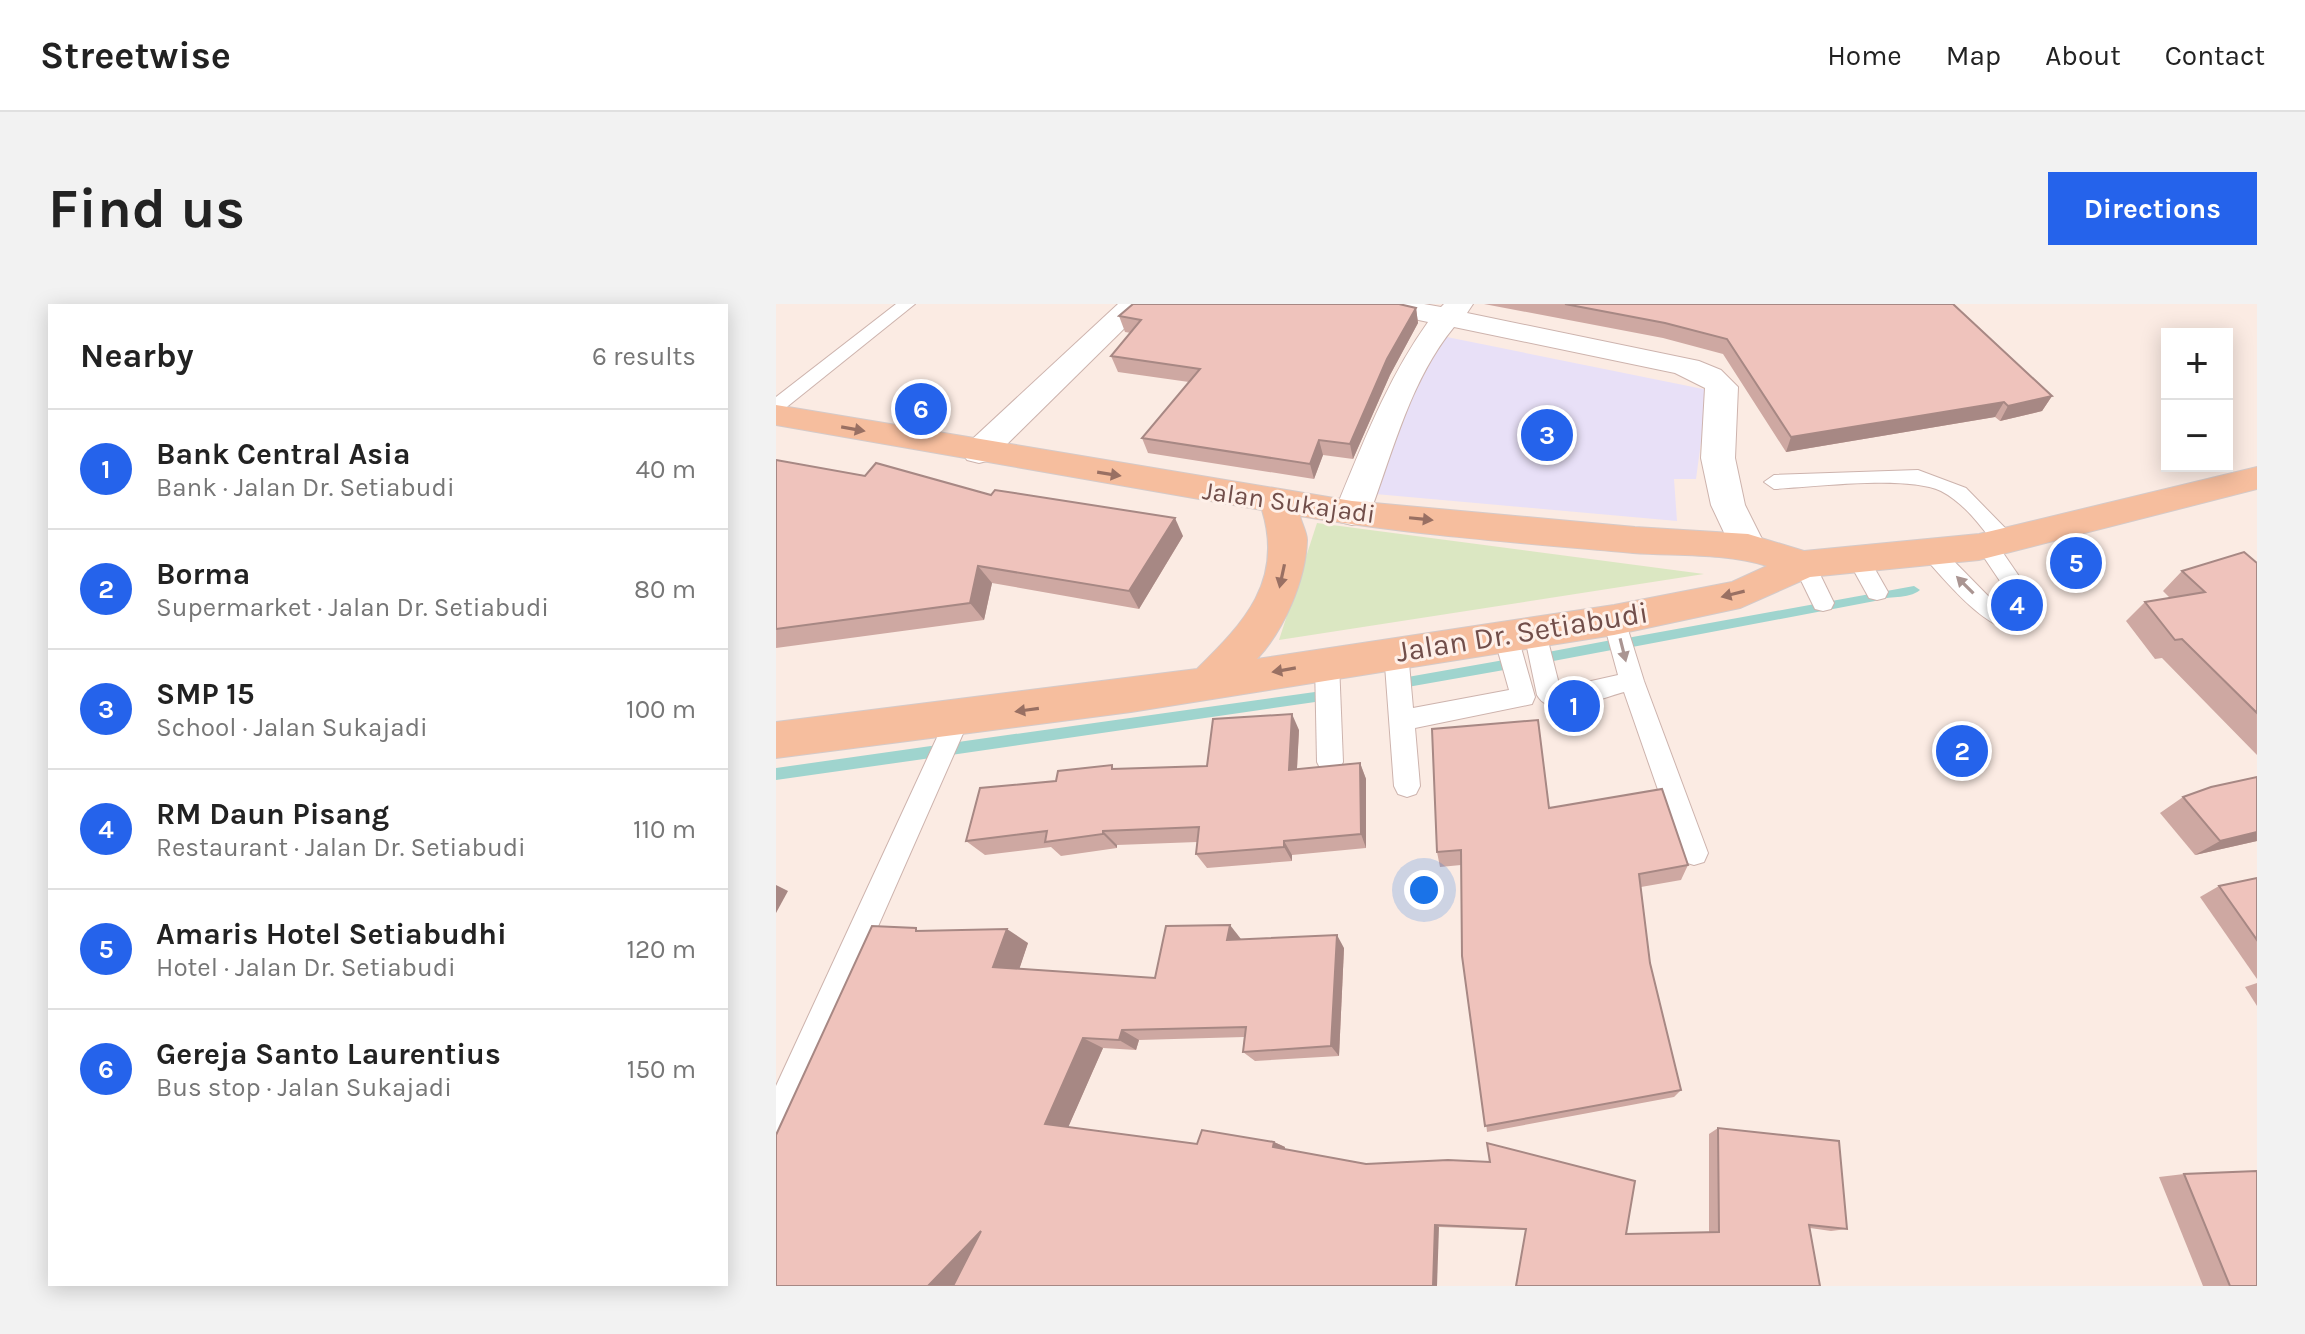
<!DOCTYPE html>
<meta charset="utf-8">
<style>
body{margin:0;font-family:Karla,sans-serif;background:#f2f2f2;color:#222}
.controls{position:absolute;right:24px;top:24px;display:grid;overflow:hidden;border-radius:0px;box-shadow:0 4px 20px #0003}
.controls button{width:72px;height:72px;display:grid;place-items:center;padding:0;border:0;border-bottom:2px solid #e0e0e0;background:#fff;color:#222;font:40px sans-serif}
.you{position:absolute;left:648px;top:586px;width:28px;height:28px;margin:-20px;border:6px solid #fff;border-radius:50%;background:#1a73e8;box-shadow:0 0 0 12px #1a73e833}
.badge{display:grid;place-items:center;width:52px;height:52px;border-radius:50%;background:#2563eb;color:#fff;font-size:26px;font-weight:700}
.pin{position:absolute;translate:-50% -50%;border:4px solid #fff;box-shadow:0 2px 8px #0006}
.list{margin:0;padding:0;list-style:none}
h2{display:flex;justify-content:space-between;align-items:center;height:104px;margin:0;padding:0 32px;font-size:34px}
h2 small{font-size:26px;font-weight:400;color:#767676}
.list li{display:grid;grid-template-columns:52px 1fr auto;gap:24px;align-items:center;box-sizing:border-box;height:120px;padding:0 32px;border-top:2px solid #e0e0e0}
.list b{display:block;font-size:30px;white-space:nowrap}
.list p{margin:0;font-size:26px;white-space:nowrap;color:#767676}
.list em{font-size:26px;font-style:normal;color:#767676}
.map{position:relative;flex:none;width:1481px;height:982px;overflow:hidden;border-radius:0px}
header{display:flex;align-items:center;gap:48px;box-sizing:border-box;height:112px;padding:0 40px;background:#fff;border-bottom:2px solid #e0e0e0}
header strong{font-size:38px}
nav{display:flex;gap:44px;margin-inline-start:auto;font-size:28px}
.intro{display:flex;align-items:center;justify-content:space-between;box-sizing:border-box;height:192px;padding:0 48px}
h1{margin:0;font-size:56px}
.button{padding:20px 36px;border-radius:0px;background:#2563eb;color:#fff;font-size:28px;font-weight:700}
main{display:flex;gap:48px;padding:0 48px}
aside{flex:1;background:#fff;border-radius:0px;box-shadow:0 4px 20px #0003}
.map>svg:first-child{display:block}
</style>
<header>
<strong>Streetwise</strong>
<nav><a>Home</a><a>Map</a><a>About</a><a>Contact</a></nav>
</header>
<div class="intro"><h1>Find us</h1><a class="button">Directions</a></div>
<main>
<aside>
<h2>Nearby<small>6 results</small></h2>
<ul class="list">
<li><span class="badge">1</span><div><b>Bank Central Asia</b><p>Bank · Jalan Dr. Setiabudi</p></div><em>40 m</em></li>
<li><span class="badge">2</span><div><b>Borma</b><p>Supermarket · Jalan Dr. Setiabudi</p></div><em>80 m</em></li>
<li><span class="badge">3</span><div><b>SMP 15</b><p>School · Jalan Sukajadi</p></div><em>100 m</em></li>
<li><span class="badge">4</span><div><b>RM Daun Pisang</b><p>Restaurant · Jalan Dr. Setiabudi</p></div><em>110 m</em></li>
<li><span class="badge">5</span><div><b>Amaris Hotel Setiabudhi</b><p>Hotel · Jalan Dr. Setiabudi</p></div><em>120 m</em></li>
<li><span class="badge">6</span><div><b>Gereja Santo Laurentius</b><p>Bus stop · Jalan Sukajadi</p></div><em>150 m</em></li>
</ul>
</aside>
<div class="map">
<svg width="1481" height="982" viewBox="0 0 1481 982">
<rect width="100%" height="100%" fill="#fbebe3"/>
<!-- education -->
<path fill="#e8e0f7" d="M 661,31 L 932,86 L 920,175 L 898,175 L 901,217 L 588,189 Z"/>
<!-- green -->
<path fill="#dbe7c2" d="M 541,219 L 928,270 L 503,336 Z"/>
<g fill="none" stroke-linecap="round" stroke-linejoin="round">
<!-- stream -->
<g fill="#9fd4ce" fill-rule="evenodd">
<path d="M 1138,282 L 1144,286 C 1132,296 1112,291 1099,297 L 851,344 L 846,342 L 841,345 L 772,358 L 766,353 L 772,348 L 841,335 L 846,337 L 851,334 Z"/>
<path d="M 728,356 L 734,361 L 728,366 L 626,384 L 620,379 L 626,374 Z"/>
<path d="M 546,387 L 552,392 L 546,397 L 175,451 L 170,449 L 168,445 L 170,441 L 175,439 Z"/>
<path d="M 162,441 L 167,443 L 169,447 L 167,451 L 162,453 L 0,476 L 0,464 Z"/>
</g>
<!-- service casing -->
<g stroke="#cdb3ad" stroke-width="2">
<g id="service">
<path d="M 120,0 L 139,0 L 7,106 L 0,108 L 0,93 Z"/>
<path d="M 1142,166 L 1190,184 L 1237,232 L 1240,237 L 1237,242 L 1223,243 L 1258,294 L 1253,326 C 1217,337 1171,278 1149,254 L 1146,249 L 1149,244 L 1165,244 L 1220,300 L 1235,306 L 1236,295 L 1199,240 L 1202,235 L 1214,234 C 1200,216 1186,198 1165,187 C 1130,171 1039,183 998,185 L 988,178 L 998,171 Z"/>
<path d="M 1083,248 L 1091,251 L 1112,288 L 1109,294 L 1101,296 L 1093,294 L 1072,256 L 1075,251 Z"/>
<path d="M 1028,252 L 1036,254 L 1039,260 L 1058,299 L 1055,305 L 1047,307 L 1039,305 L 1036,299 L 1017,260 L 1020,254 Z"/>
<path d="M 838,307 L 846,310 L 849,316 L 868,377 L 932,549 L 928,558 L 918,561 L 908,558 L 904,549 L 848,388 C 825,394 775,417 761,391 L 748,329 L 751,323 L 759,320 L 767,323 L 770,329 L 784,384 L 842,371 L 827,316 L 830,310 Z"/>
<path d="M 730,324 L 738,327 L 742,333 L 759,393 L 756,400 L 639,424 L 644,482 L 640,490 L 631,493 L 622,490 L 618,482 L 608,348 L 612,342 L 620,339 L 628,342 L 632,348 L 637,404 L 733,386 L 718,333 L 722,327 Z"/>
<path d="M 551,350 L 559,352 L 563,359 L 567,458 L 563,466 L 554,469 L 545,466 L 541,458 L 539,359 L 543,352 Z"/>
<path d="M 181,406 L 190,409 L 193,416 L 11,829 L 0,834 L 0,782 L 169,416 L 172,409 Z"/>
</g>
</g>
<!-- minor casing -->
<g stroke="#cdb3ad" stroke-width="2">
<g id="minor">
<path d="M 342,0 L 373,0 L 215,156 L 203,159 L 191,156 L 186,148 L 191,140 Z"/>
<path d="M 592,0 L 648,0 L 665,3 L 668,0 L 697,0 L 691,9 L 923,57 L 945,66 L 962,83 L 959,154 L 969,201 L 990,243 L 985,252 L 972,256 L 959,252 L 935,201 L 925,154 L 929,84 L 899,69 L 678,23 C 635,75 617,147 594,209 L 588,218 L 576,221 L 564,218 L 558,209 C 586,142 610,77 652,18 L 596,6 Z"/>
</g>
</g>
<!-- primary casing -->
<g stroke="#d4cac9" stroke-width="2">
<path id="primary" d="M 0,101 L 576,197 L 859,223 L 972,230 L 1028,247 L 1203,230 L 1481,163 L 1481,185 L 1203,256 L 1034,273 L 964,304 L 838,331 L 355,408 L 0,454 L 0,418 L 421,365 C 468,319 508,277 486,206 L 0,121 ZM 524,212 C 634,231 746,239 857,249 C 901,252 949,249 991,262 L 956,278 L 838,301 L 481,355 C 508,326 530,276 531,236 C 531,229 526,220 524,212 Z"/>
</g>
<!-- service -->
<use href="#service" fill="#fff" fill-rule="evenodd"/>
<!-- minor -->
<use href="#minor" fill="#fff" fill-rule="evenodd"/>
<!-- primary -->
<use href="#primary" fill="#f6be9e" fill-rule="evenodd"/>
</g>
<!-- wall -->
<g fill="#cea8a2">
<path d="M 708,0 L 1177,0 L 1276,92 L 1266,107 L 1224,117 L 1219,113 L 1010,148 L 947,50 L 887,34 Z"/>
<path d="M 640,4 L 642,19 L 614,71 L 577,155 L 547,151 L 538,175 L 372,149 L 366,134 L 413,78 L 342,68 L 335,52 L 355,29 L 349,28 L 343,12 Z"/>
<path d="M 0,156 L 89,172 L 215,191 L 407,232 L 363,305 L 216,279 L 208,316 L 0,344 Z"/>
<path d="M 1481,259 L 1481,451 L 1386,354 L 1379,355 L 1350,317 L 1369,298 L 1394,294 L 1387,287 L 1406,267 Z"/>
<path d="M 523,426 L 521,465 L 584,459 L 590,475 L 590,544 L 516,551 L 516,557 L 431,564 L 420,550 L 421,538 L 341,541 L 341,544 L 285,552 L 275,543 L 209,551 L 190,537 L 280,477 L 340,465 L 431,462 Z"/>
<path d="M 1407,493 L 1481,537 L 1419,551 L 1384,509 Z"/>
<path d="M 773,504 L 912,561 L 905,576 L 865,583 L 874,659 L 905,786 L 898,793 L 711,828 L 685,561 L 664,563 L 661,548 Z"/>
<path d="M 1481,574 L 1481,675 L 1424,593 L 1443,582 Z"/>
<path d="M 147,627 L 252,639 L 243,665 L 379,674 L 465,635 L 568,644 L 563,752 L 479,757 L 467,748 L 468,733 L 363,736 L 360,746 L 327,744 L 292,823 L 421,840 L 498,838 L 509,843 L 509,845 L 850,930 L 933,929 L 933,830 L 942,824 L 1071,925 L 1055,927 L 1034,924 L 1044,982 L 749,926 L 663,923 L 0,982 Z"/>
<path d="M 1481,679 L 1481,702 L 1469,683 Z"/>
<path d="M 1408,870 L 1481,982 L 1427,982 L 1383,873 Z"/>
</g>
<!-- shaded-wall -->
<g fill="#a78884">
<path d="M 640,4 L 642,19 L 614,71 L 577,155 L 574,140 L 611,55 Z"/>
<path d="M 1276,92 L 1266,107 L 1224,117 L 1232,102 Z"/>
<path d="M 1228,98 L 1219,113 L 1010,148 L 1015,133 Z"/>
<path d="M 543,136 L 547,151 L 538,175 L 534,160 Z"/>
<path d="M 399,214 L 407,232 L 363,305 L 353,287 Z"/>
<path d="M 202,262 L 216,279 L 208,316 L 194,299 Z"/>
<path d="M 516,410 L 523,426 L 520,482 L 513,466 Z"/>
<path d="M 584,459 L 590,475 L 590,544 L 585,530 Z"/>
<path d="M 327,527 L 341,541 L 341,544 L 327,530 Z"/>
<path d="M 1481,528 L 1481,537 L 1419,551 L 1444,537 Z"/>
<path d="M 508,537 L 516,551 L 516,557 L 508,543 Z"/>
<path d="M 0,581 L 12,587 L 0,609 Z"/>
<path d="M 454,621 L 465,635 L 463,649 L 451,636 Z"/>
<path d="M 231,625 L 252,639 L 240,675 L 217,663 Z"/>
<path d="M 561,631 L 568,644 L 563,752 L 555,742 Z"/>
<path d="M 346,726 L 363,736 L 360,746 L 343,736 Z"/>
<path d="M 307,734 L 327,744 L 291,826 L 269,820 Z"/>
<path d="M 498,838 L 509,843 L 508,848 L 497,843 Z"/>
<path d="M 659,921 L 663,923 L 661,982 L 657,982 Z"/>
<path d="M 205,927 L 180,982 L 152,982 Z"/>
</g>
<!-- building -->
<g fill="#efc3bc" stroke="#a78884" stroke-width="2">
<path d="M 357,0 L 623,0 L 640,4 L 611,55 L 574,140 L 543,136 L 534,160 L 366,134 L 424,65 L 335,52 L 365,16 L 343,12 Z"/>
<path d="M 789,0 L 1177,0 L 1276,92 L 1232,102 L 1228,98 L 1015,133 L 951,35 L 889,19 Z"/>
<path d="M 0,156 L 89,172 L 100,159 L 215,191 L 219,186 L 399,214 L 353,287 L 202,262 L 194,299 L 0,325 Z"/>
<path d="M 1468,248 L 1481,259 L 1481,409 L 1406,335 L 1399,336 L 1369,298 L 1429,288 L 1406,267 Z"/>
<path d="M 516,410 L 513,466 L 584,459 L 585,530 L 508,537 L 508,543 L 420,550 L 423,523 L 327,527 L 327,530 L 269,538 L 271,527 L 190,537 L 204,484 L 280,477 L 282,467 L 336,461 L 336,465 L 431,462 L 437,415 Z"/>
<path d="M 762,416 L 773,504 L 886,485 L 912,561 L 863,570 L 874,659 L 905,786 L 709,822 L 686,652 L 685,546 L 661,548 L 656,425 Z"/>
<path d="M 1481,473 L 1481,528 L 1444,537 L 1407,493 L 1435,483 Z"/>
<path d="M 1481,574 L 1481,636 L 1443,582 Z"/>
<path d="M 454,621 L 451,636 L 561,631 L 555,742 L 467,748 L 470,723 L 346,726 L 343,736 L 307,734 L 269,820 L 421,840 L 426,826 L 498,838 L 497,843 L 590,860 L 672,856 L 714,858 L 711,839 L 859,877 L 850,930 L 943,928 L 942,824 L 1063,837 L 1071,925 L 1033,921 L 1044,982 L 740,982 L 750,925 L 659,921 L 657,982 L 177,982 L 205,927 L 152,982 L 0,982 L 0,831 L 96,622 L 140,624 L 140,627 L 231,625 L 217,663 L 379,674 L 390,622 Z"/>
<path d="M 1481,867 L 1481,982 L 1454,982 L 1408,870 Z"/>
</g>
<!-- one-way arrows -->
<defs><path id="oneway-solid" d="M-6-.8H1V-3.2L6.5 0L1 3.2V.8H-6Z" transform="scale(2)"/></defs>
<g fill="#997063">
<use href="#oneway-solid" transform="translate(77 125) rotate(10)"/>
<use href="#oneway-solid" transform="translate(333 170) rotate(9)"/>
<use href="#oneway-solid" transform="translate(645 215) rotate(6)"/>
<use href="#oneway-solid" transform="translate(506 272) rotate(102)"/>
<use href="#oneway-solid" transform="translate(957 290) rotate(166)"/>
<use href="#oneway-solid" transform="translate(508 366) rotate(170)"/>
<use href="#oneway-solid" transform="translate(251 406) rotate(172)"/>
</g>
<g fill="#aa9592">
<use href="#oneway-solid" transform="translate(1189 281) rotate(-135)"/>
<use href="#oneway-solid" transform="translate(847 346) rotate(76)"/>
</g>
<g text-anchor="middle" stroke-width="6" stroke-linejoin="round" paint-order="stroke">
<!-- far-street labels -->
<g font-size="26" fill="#714e4a" stroke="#fef0e9">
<text transform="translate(513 198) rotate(8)" y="9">Jalan Sukajadi</text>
</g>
<!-- street labels -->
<g font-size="30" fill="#714e4a" stroke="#fef0e9">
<text transform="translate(746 328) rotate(-9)" y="10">Jalan Dr. Setiabudi</text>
</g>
</g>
</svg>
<div class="controls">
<button>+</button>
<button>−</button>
</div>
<div class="you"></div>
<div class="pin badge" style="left:798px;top:402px">1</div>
<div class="pin badge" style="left:1186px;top:447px">2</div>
<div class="pin badge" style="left:771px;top:131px">3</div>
<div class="pin badge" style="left:1241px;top:301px">4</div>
<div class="pin badge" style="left:1300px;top:259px">5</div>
<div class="pin badge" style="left:145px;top:105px">6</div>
</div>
</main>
